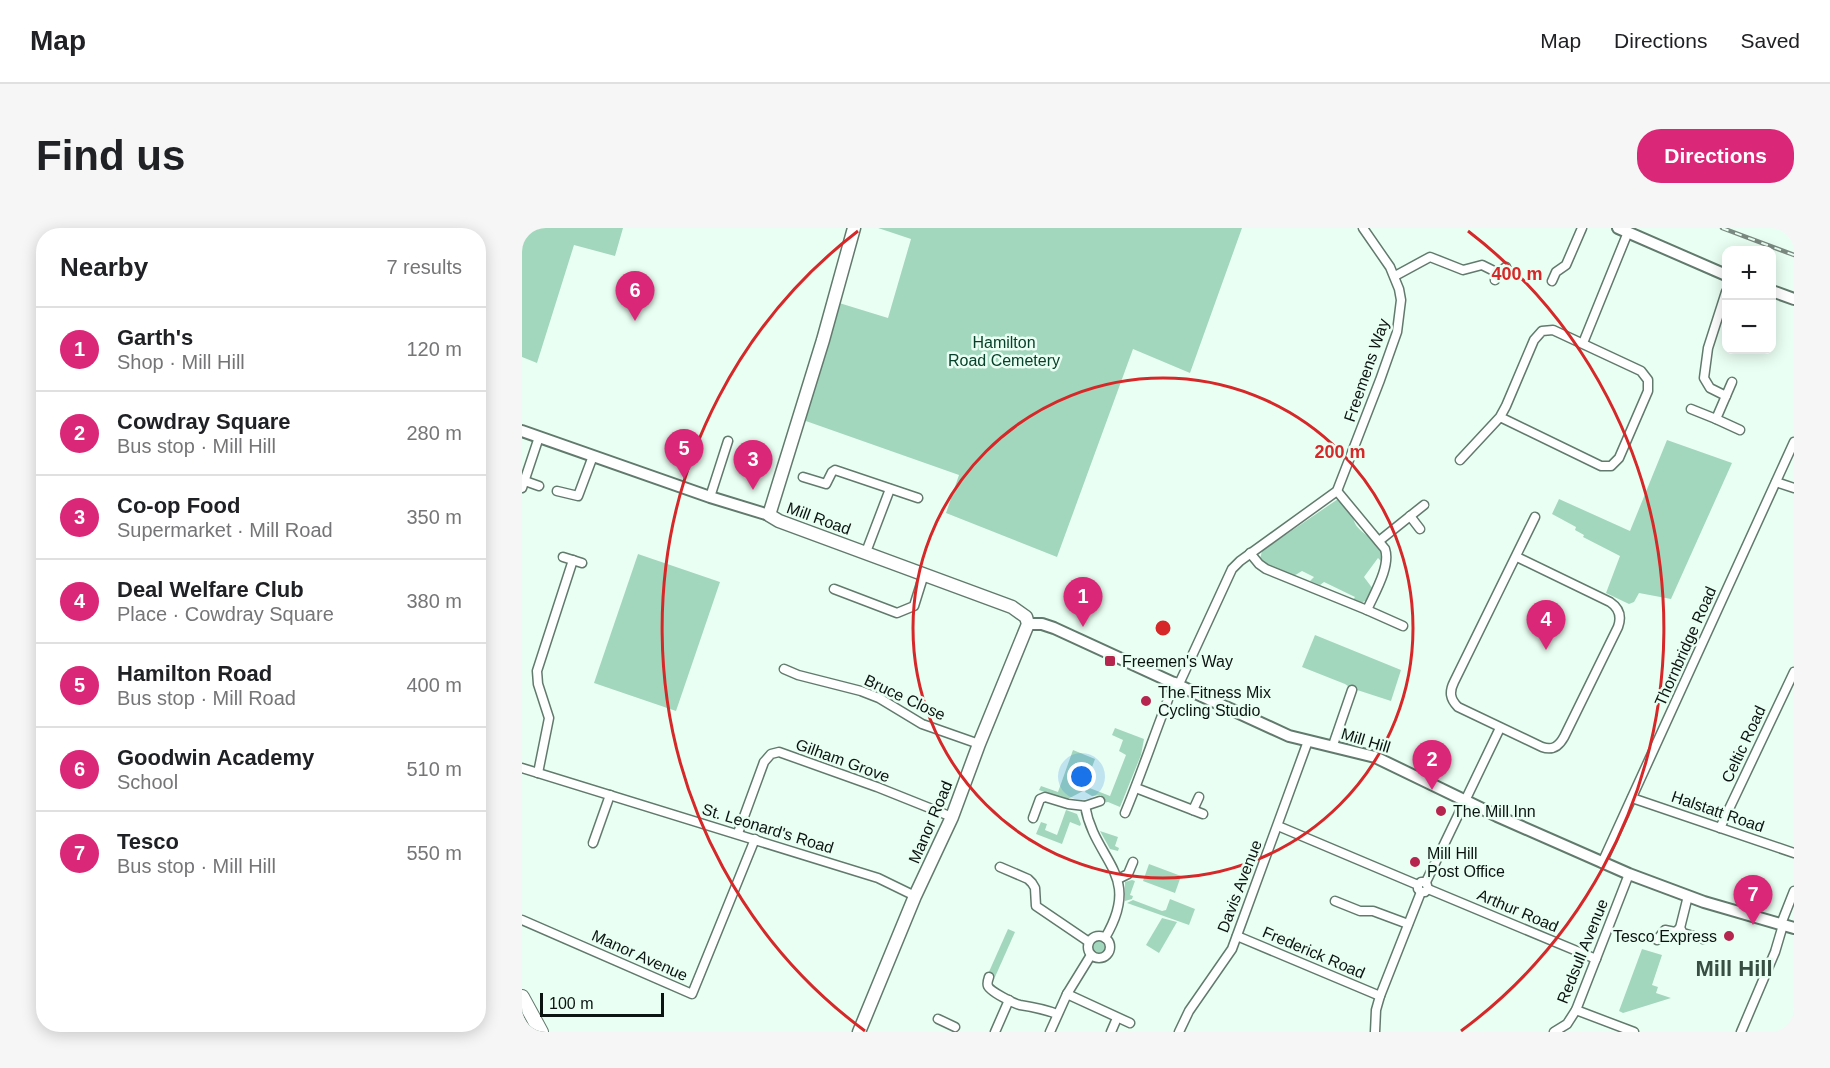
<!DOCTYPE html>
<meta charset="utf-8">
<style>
body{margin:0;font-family:Arial,sans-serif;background:#f6f6f6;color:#202124}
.controls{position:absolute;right:18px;top:18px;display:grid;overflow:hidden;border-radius:12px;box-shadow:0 3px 15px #0003}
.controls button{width:54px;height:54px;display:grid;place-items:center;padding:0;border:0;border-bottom:2px solid #e0e0e0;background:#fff;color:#202124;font:30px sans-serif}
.scale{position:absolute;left:18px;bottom:15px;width:124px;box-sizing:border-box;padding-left:6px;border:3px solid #0b1410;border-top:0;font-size:16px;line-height:21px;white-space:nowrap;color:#0b1410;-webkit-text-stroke:4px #eafff3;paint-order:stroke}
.you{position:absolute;left:560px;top:549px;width:21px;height:21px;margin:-15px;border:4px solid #fff;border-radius:50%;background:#1a73e8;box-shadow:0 0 0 9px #1a73e833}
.badge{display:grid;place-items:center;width:39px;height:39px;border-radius:50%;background:#db2777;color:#fff;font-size:20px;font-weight:700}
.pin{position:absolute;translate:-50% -50px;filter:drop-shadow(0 2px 3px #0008)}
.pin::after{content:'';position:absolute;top:32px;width:21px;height:18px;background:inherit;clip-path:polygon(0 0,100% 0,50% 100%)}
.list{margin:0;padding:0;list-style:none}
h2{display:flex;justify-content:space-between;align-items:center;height:78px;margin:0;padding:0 24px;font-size:26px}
h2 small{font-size:20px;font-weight:400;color:#757577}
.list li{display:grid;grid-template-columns:39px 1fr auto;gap:18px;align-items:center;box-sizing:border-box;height:84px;padding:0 24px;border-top:2px solid #e0e0e0}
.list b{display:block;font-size:22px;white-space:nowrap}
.list p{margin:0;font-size:20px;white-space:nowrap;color:#757577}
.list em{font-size:20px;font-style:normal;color:#757577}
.map{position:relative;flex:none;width:1272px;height:804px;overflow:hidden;border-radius:24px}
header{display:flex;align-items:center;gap:36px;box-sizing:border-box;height:84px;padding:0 30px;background:#fff;border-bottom:2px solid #e0e0e0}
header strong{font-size:28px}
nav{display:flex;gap:33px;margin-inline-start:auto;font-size:21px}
.intro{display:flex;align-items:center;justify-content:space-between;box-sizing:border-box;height:144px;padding:0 36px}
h1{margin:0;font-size:42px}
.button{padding:15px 27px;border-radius:24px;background:#db2777;color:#fff;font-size:21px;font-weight:700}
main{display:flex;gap:36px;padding:0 36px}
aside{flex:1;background:#fff;border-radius:24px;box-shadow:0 3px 15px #0003}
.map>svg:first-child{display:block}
</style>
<header>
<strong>Map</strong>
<nav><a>Map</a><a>Directions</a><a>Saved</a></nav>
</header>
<div class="intro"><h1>Find us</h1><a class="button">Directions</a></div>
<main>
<aside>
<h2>Nearby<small>7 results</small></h2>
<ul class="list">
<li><span class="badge">1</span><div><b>Garth's</b><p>Shop · Mill Hill</p></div><em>120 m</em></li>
<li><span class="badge">2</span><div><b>Cowdray Square</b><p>Bus stop · Mill Hill</p></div><em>280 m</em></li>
<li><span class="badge">3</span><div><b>Co-op Food</b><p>Supermarket · Mill Road</p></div><em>350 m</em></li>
<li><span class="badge">4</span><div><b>Deal Welfare Club</b><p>Place · Cowdray Square</p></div><em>380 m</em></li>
<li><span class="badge">5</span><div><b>Hamilton Road</b><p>Bus stop · Mill Road</p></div><em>400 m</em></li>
<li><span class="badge">6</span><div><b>Goodwin Academy</b><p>School</p></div><em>510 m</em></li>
<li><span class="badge">7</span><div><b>Tesco</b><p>Bus stop · Mill Hill</p></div><em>550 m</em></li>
</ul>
</aside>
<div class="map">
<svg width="1272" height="804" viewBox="0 0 1272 804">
<rect width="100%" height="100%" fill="#eafff3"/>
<!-- green -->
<g fill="#a3d7bd">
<path d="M 0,0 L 101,0 L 93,28 L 52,17 L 15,135 L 0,129 Z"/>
<path d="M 356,0 L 720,0 L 668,145 L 611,121 L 535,329 L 424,285 L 437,247 L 281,192 L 314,74 L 366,90 L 389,11 Z"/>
<path d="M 1145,212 L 1210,235 L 1149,371 L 1117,365 L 1112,374 L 1107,376 L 1084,365 L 1098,328 L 1061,309 L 1062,307 L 1053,302 L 1054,299 L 1030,286 L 1037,271 L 1108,303 Z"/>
<path d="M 816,271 L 831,287 C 831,304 852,308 860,321 C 862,325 862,331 862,336 L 856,330 L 842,349 L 851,361 L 847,371 L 839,375 L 830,373 L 833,369 L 802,354 L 798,357 L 788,353 L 792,349 L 780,343 L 770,349 L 744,339 L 738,331 L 740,323 Z"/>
<path d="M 116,326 L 198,354 L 154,483 L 72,455 Z"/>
<path d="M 793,407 L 879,442 L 869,473 L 829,460 L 823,456 L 780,439 Z"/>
<path d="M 593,500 L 622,511 L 619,527 L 598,579 L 586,574 L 581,575 L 579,567 L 570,568 L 563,564 L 565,559 L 588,568 L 604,527 L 597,523 L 601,512 L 590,507 Z"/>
<path d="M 551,522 L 573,531 L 561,563 L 544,572 L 517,562 L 519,558 L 536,564 Z"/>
<path d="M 544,582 L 555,586 L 559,596 L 558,598 L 548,594 L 540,616 L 514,606 L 519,594 L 525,596 L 523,602 L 535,607 Z"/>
<path d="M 578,603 L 596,609 L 593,618 L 597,620 L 596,623 L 588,621 Z"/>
<path d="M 627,636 L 659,648 L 653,665 L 621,653 Z"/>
<path d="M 610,652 L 613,653 L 608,667 L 611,668 L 610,671 L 603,673 L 603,654 Z"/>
<path d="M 648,671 L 673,681 L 667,697 L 605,675 L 611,672 L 640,683 L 644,682 Z"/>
<path d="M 640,690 L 655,694 L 637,725 L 624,717 Z"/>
<path d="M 486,701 L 493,704 L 473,749 L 466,746 Z"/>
<circle cx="577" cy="719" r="8"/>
<path d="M 1120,721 L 1140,727 L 1130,757 L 1136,759 L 1134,765 L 1149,770 L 1101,785 L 1097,783 Z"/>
</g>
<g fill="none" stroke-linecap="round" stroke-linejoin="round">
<!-- minor casing -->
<g stroke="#627a6d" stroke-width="11">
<g id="minor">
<path d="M 873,48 L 908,29 L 941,42 L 960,37 L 976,45"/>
<path d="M 973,52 L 976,45 L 984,39"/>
<path d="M 1030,53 L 1034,44 L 1044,37 L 1060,0"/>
<path d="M 1061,115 L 1106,4"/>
<path d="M 1210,154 L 1194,191 L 1218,202"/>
<path d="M 1204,168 L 1188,160 L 1182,150 L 1186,120 L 1204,64"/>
<path d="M 1169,181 L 1194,191"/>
<path d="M 938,232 L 978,189 L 984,178 L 1012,112 L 1020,103 L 1031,102 L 1119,143 L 1126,152 L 1126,163 L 1097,230 L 1089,238 L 1079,238 L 978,189"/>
<path d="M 281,249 L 304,256 L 310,244 L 313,242 L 396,270"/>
<path d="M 3,253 L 17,258"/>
<path d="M 1254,254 L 1272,260"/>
<path d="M 0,260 L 17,209"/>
<path d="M 35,263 L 56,268 L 71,228"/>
<path d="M 188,269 L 206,213"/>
<path d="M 888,288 L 898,301"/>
<path d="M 857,313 L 902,277"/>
<path d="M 344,324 L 368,261"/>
<path d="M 728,325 L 737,336 L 744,341 L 845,382 C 852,366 869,338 863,321 L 815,263"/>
<path d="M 41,329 L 60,335"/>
<path d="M 995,329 L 1088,374 C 1097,380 1100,388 1096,399 L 1042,509 C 1037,518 1031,523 1020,519 L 936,479 C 928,471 927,464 932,454 L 1013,289"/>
<path d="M 312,361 L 375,385 L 392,378 L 402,346"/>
<path d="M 845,382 L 881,398"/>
<path d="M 262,441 L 276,447 L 339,463 L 357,470 L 400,496 L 457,516"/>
<path d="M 657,456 L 710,341 L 718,333 L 815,263 L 858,152 L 875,104 L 879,72 L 877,61 L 868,39 L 841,0"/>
<path d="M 811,517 L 830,462"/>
<path d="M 0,540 L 356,650 L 393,668"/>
<path d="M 16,545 L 27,490 L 16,456 L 15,443 L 51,332"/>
<path d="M 614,560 L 681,586"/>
<path d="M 1110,570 L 1272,625"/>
<path d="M 563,578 L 578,573"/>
<path d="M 671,582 L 677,569"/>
<path d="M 603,585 C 621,542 635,498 653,454"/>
<path d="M 511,590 L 518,571 L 523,569 L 546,576 L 563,578 C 573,634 621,646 583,710"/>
<path d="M 756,598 L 896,657 L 896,661 L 899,664 L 903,664 L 906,661 L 904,654 L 899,654 L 896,657"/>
<path d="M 1198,600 L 1272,444"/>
<path d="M 216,605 L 242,534 L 249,526 L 257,524 L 355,559 L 430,589"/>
<path d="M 71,615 L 88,567"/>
<path d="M 1080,635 L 1272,214"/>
<path d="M 478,639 L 506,651 L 510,655 L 513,660 L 514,678 L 567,714"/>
<path d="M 596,651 L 606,646 L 611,634"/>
<path d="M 904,654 L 978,500"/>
<path d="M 906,661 L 1074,731"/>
<path d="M 813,673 L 838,683 L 851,683 L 886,696"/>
<path d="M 0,692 L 170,766 L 233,611"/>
<path d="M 1259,696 L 1272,663"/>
<path d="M 1158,700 L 1166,668"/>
<circle cx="577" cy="719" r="11"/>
<path d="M 715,708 L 858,768"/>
<path d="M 1135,712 L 1143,702 L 1153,704 L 1158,700 L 1161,705 L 1181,711"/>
<path d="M 467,749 C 466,752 465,756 466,758 C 467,763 493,776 498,777 C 511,779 522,781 535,786"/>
<path d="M 545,766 L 608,795"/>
<path d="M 1054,782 L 1112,804"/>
<path d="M 416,791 L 433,799"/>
<path d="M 473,804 L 487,772"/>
<path d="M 528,804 L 545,766 L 569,727"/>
<path d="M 589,804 L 595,790"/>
<path d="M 657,804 L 667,783 L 710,721 L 786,513"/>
<path d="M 853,804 L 854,782 L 858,768 L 899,664"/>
<path d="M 1032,804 L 1045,796 L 1054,782 L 1107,646"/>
<path d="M 1219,804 L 1253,724 L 1261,697"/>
</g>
</g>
<!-- tertiary casing -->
<g stroke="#627a6d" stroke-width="14">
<g id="tertiary">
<path d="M 1096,0 L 1204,47"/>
<path d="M 1250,63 L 1272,71"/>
<path d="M 0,203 L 188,269 L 247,287"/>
<path d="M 506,396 L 520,396 L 532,400 L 767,508 L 853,529 L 975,588 L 1107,646 L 1182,674 L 1272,700"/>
</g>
</g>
<!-- secondary casing -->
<g stroke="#627a6d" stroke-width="15">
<path id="secondary" d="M 332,0 L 301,112 L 247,287 L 257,293 L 490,379 L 504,389 L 506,396 L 457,516 L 430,589 L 393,668 L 337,804"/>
</g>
<!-- primary casing -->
<g stroke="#627a6d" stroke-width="16">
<path id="primary" d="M 0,769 L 19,804"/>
</g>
<!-- minor -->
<use href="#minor" stroke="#fff" stroke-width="8"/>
<!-- tertiary -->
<use href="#tertiary" stroke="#fff" stroke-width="10"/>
<!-- secondary -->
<use href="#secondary" stroke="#fff" stroke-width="12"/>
<!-- primary -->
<use href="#primary" stroke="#fff" stroke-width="14"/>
<!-- rail casing -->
<g stroke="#7a8981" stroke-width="4.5">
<path id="rail" d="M 1200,0 L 1272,27"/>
</g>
<!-- rail -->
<use href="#rail" stroke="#eafff3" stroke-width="2" stroke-dasharray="7" stroke-linecap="butt"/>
</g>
<!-- distance rings -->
<g fill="none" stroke="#d62828" stroke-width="3">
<circle cx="641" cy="400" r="250"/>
<path d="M343 803A501 501 0 0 1 336 3M946 3A501 501 0 0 1 939 803"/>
</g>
<!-- markers -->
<g fill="#b6254e" stroke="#eafff3" stroke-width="2">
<rect x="582" y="427" width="12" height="12" rx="3"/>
<circle cx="624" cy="473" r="6"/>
<circle cx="919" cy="583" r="6"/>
<circle cx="893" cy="634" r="6"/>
<circle cx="1207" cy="708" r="6"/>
</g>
<g text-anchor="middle" stroke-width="5" stroke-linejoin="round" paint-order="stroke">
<!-- park labels -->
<g font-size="16" fill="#07412b" stroke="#eafff3">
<text x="482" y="120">Hamilton<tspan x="482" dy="18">Road Cemetery</tspan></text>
</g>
<!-- street labels -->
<g font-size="16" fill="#0b1410" stroke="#eafff3">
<text transform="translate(844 142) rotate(-71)" y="6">Freemens Way</text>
<text transform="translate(297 290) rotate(20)" y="6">Mill Road</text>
<text transform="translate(1163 418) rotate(-66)" y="6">Thornbridge Road</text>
<text transform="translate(383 469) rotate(25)" y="6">Bruce Close</text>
<text transform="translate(844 512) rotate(17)" y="6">Mill Hill</text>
<text transform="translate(1221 516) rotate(-65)" y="6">Celtic Road</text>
<text transform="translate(321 532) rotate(20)" y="6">Gilham Grove</text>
<text transform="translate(1196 583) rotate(19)" y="6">Halstatt Road</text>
<text transform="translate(408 594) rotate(-67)" y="6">Manor Road</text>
<text transform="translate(246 600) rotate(17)" y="6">St. Leonard's Road</text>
<text transform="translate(717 658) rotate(-69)" y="6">Davis Avenue</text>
<text transform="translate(996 682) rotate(23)" y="6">Arthur Road</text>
<text transform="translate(1060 723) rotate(-68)" y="6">Redsull Avenue</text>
<text transform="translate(792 724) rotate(23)" y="6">Frederick Road</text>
<text transform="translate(118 727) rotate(24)" y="6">Manor Avenue</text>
</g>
<!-- poi labels -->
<g font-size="16" fill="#0b1410" stroke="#eafff3" text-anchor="start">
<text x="600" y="439">Freemen's Way</text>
<text x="636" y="470">The Fitness Mix<tspan x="636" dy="18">Cycling Studio</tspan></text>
<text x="931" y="589">The Mill Inn</text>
<text x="905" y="631">Mill Hill<tspan x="905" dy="18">Post Office</tspan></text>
<text x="1195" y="714" text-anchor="end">Tesco Express</text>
</g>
<!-- district labels -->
<g font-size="22" font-weight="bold" fill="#384e43" stroke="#eafff3">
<text x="1212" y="748">Mill Hill</text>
</g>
</g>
<circle cx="641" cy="400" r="9" fill="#d62828" stroke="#eafff3" stroke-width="3"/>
<g font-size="18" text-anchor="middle" font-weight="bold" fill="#d62828" stroke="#eafff3" stroke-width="5" stroke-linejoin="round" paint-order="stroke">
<text x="995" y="52">400 m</text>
<text x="818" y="230">200 m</text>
</g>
</svg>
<div class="controls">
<button>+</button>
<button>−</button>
</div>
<div class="scale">100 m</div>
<div class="you"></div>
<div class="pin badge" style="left:561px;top:399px">1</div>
<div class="pin badge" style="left:910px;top:562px">2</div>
<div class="pin badge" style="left:231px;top:262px">3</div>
<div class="pin badge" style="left:1024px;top:422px">4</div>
<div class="pin badge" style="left:162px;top:251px">5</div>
<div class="pin badge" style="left:113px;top:93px">6</div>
<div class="pin badge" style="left:1231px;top:697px">7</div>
</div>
</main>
